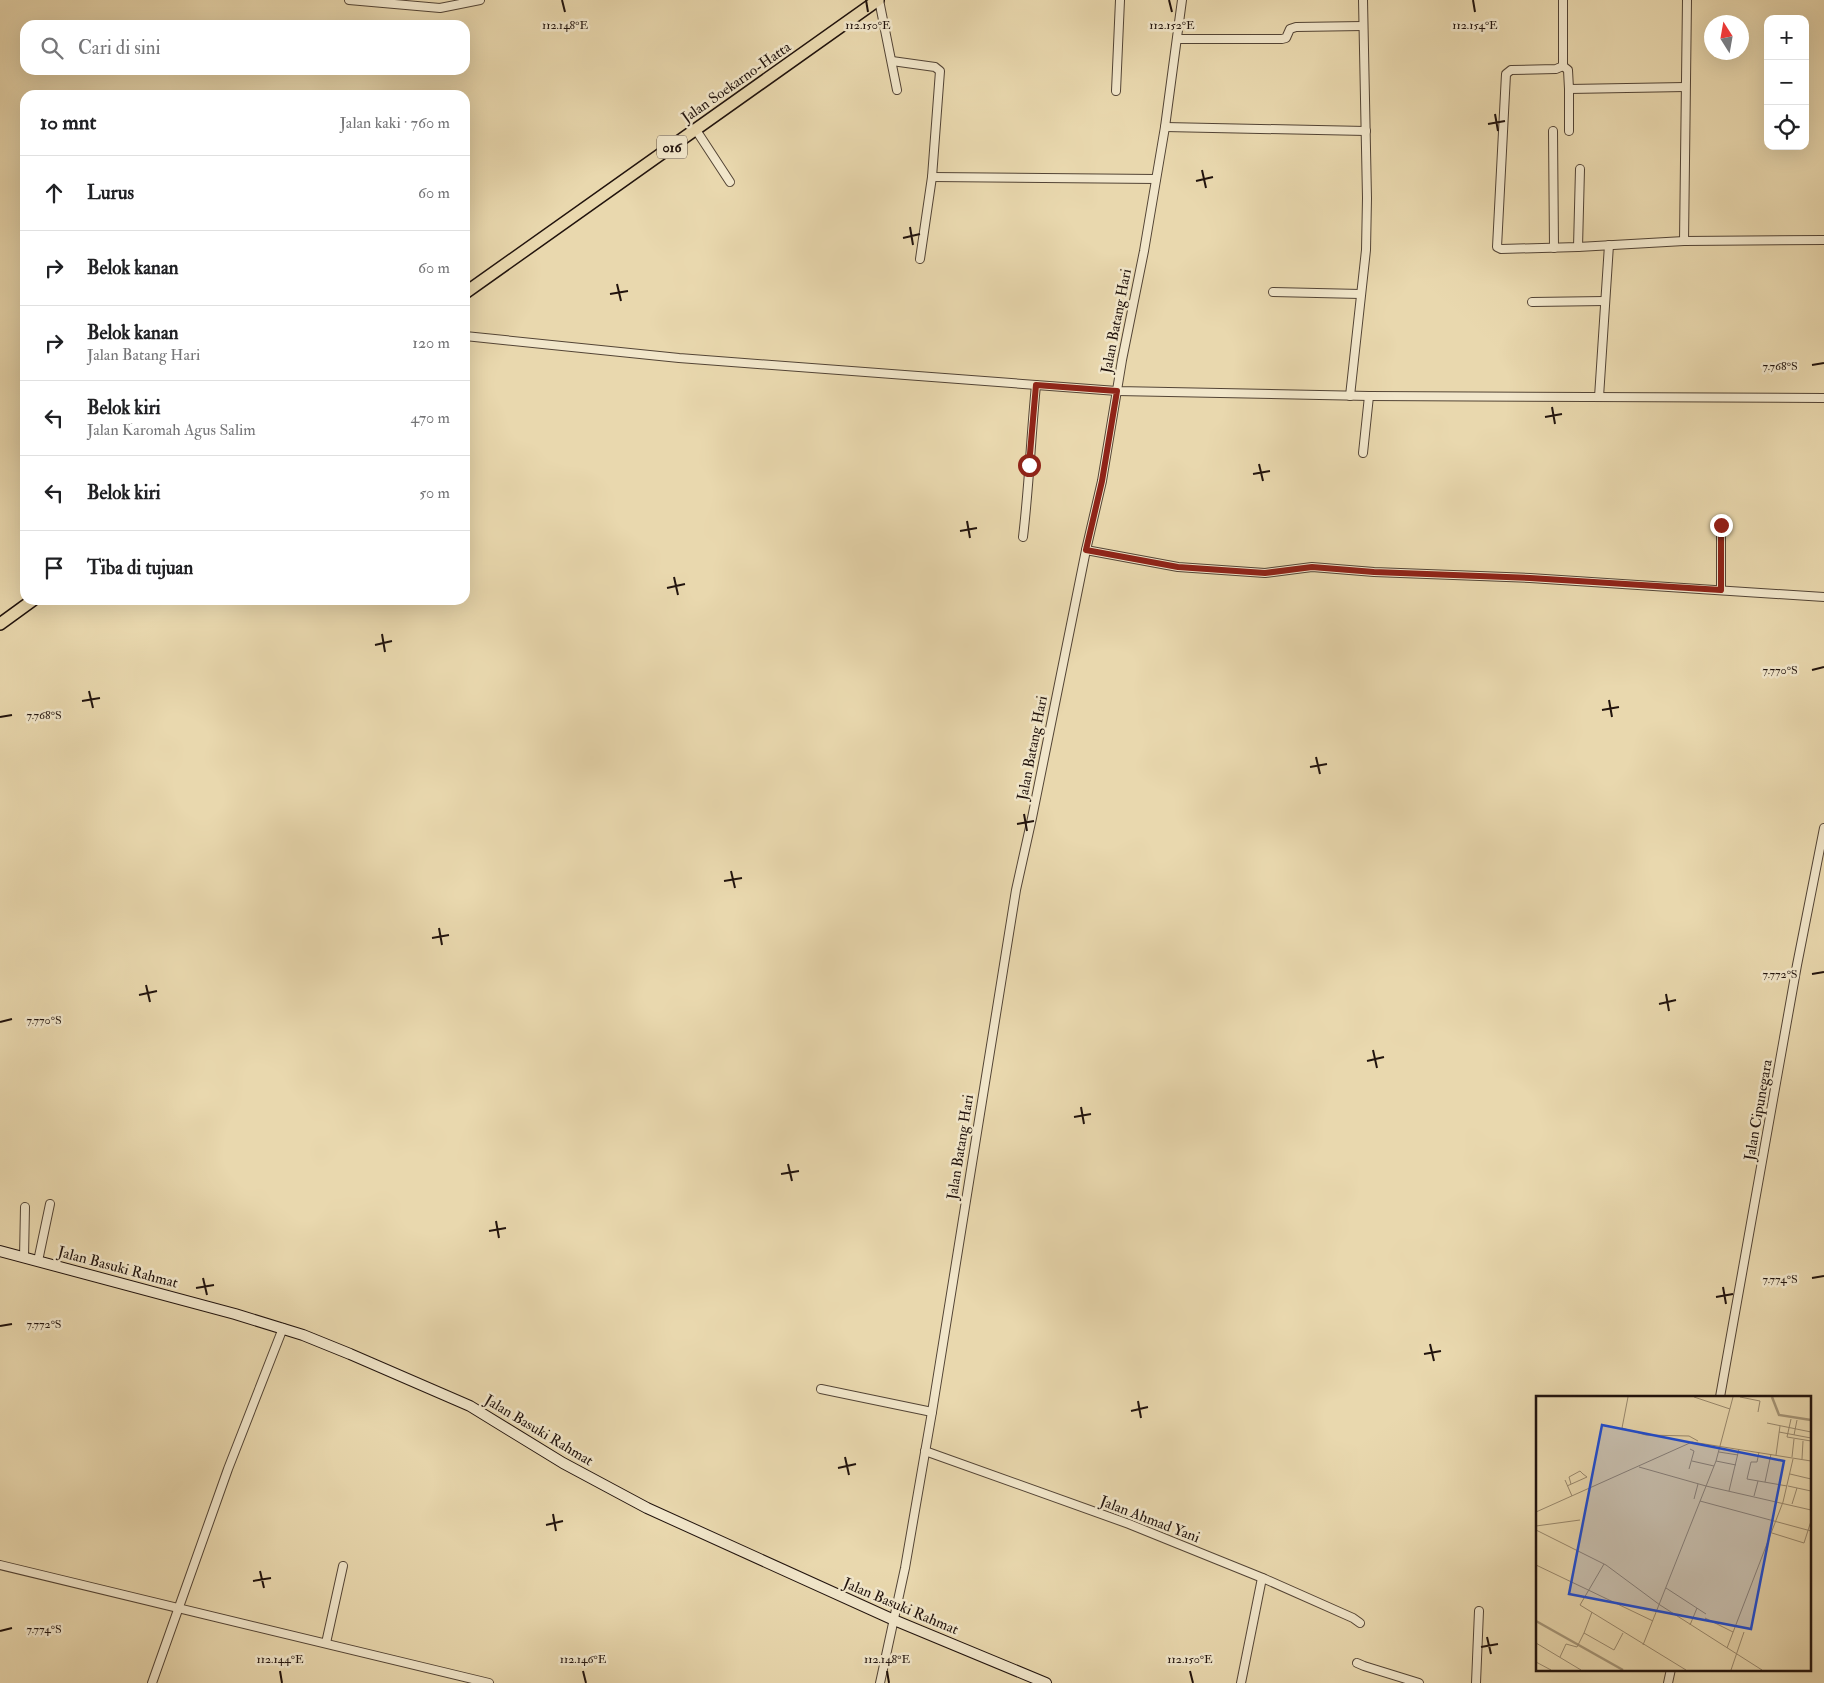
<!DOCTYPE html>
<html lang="id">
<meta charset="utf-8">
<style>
body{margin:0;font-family:"IM FELL Double Pica",serif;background:#f6f6f6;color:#202124}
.controls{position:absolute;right:15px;top:15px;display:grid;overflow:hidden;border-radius:10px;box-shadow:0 5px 20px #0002}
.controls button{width:45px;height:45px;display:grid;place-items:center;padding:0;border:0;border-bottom:1px solid #e0e0e0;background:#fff;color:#202124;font:25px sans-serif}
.compass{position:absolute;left:1704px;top:15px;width:45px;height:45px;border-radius:50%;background:#fff;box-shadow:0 5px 20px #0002;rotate:349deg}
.stop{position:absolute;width:15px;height:15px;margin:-11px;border:4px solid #8f2418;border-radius:50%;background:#fff}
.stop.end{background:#8f2418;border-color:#fff;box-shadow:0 1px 5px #0008}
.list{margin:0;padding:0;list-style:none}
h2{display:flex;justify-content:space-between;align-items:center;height:65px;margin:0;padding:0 20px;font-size:21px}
h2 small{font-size:16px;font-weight:400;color:#757577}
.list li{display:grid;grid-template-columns:32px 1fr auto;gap:15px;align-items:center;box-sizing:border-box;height:75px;padding:0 20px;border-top:1px solid #e0e0e0}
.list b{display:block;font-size:19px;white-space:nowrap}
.list p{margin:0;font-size:16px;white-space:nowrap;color:#757577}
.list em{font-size:16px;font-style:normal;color:#757577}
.icon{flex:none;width:28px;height:28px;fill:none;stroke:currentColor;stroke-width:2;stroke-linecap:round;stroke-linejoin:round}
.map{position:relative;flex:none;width:1824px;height:1683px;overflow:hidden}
.search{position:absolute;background:#fff;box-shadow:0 5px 20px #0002;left:20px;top:20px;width:450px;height:55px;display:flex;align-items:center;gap:12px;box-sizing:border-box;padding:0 18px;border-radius:15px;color:#757577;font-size:19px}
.panel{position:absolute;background:#fff;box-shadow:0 5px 20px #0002;left:20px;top:90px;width:450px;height:515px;border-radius:15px}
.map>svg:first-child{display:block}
</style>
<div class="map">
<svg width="1824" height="1683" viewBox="0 0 1824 1683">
<rect width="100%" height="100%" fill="#e9d8ae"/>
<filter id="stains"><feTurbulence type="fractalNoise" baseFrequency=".004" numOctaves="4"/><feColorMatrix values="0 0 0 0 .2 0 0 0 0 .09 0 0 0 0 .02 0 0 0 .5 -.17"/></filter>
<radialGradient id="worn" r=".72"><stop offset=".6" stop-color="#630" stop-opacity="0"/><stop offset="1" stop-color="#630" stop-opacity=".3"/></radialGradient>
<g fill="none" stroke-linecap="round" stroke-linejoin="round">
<!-- minor casing -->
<g stroke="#534435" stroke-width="10">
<g id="minor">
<path d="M 349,0 L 440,8 L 480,0"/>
<path d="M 879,0 L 897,90"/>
<path d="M 1563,0 L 1563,66 L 1556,69 L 1511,70 L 1506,74 L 1497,247 L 1501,249 L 1578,247 L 1684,241 L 1824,240"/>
<path d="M 1177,39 L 1282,39 L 1286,38 L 1290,29 L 1296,27 L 1363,26"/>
<path d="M 892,61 L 935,67 L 940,71 L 932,177 L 920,259"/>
<path d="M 1563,66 L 1568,70 L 1569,89 L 1685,87"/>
<path d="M 1116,91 L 1120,0"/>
<path d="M 1165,127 L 1366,131"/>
<path d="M 696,130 L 730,182"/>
<path d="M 1553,131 L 1554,248"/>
<path d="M 1569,131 L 1569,89"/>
<path d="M 932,177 L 1156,179"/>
<path d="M 1684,241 L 1687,0"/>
<path d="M 1578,247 L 1580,169"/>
<path d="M 1273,292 L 1361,294"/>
<path d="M 1532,302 L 1605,301"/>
<path d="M 465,336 L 679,358 L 1117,391 L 1369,396 L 1824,398"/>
<path d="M 1350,396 L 1366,250 L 1367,198 L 1363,0"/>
<path d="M 1599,397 L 1609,245"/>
<path d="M 1363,453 L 1369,396"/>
<path d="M 1721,525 L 1721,590"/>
<path d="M 1023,537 C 1029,487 1031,436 1036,385"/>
<path d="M 1086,550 L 1178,567 L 1265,573 L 1312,567 L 1374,572 L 1530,578 L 1824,597"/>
<path d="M 24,1257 L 25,1207"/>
<path d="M 38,1261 L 50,1204"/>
<path d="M 821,1389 L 932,1412"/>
<path d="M 1720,1397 L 1797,965 L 1824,828"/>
<path d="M 925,1451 L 1129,1524 L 1265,1579 L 1353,1618 L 1360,1623"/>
<path d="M 0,1565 L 489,1683"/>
<path d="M 326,1643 L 343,1566"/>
<path d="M 1357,1663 L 1364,1666 L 1419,1683"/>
<path d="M 152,1683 L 228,1469 L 283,1328"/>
<path d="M 880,1683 L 905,1568 L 932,1412 L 1016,890 L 1032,818 L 1086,550 L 1102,481 L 1122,360 L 1144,251 L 1165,127 L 1182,0"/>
<path d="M 1241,1683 L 1262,1578"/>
<path d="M 1476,1683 L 1479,1611"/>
<path d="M 1668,1683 L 1671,1669"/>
</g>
</g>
<!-- secondary casing -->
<g stroke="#21130d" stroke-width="12">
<path id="secondary" d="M 0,1251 L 235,1314 L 303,1335 L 350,1354 L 470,1406 L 563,1463 L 647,1508 L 894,1620 L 1046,1683"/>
</g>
<!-- primary casing -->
<g stroke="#21130d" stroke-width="14">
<g id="primary">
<path d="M 465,293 L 878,0"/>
<path d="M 0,624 L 33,600"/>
</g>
</g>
<!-- minor -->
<use href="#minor" stroke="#f1e6ca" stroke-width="8"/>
<!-- secondary -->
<use href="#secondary" stroke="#f1e6ca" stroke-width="10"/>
<!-- primary -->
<use href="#primary" stroke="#e9d8ae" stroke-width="11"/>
</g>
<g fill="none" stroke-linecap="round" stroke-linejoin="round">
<!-- route -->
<path stroke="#8f2418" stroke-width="6" d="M 1029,465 L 1036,385 L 1117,391 L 1102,481 L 1086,550 L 1178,567 L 1265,573 L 1312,567 L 1374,572 L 1530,578 L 1721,590 L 1721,525"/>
</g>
<!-- ticks -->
<path fill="none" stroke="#21130d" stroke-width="2" d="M 562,0 L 565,12M 866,0 L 868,12M 1169,0 L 1172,12M 1473,0 L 1475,12M 1495,114 L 1498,131M 1488,124 L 1505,121M 1202,170 L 1206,188M 1196,181 L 1213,177M 910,227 L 913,245M 903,238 L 920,234M 617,284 L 621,301M 610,294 L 628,291M 1812,365 L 1824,363M 1552,407 L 1555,424M 1545,417 L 1562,414M 1259,464 L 1263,481M 1253,474 L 1270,471M 967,521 L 970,538M 960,531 L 977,528M 674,577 L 678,595M 667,588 L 685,584M 382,634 L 385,652M 375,645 L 392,641M 1812,670 L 1824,667M 89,691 L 93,708M 1609,700 L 1612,717M 82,701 L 100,698M 1602,710 L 1619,707M 0,717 L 12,715M 1316,757 L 1320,774M 1310,767 L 1327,764M 1024,814 L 1027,831M 1017,824 L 1034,821M 731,871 L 735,888M 724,881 L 742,878M 439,928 L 442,945M 432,938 L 449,935M 1812,974 L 1824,972M 146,985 L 150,1002M 1666,994 L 1669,1011M 139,995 L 157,991M 1659,1004 L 1676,1000M 0,1022 L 12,1019M 1373,1050 L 1377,1068M 1367,1061 L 1384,1057M 1081,1107 L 1084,1124M 1074,1117 L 1091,1114M 788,1164 L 792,1181M 781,1174 L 799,1171M 496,1221 L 499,1238M 489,1231 L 506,1228M 203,1278 L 207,1295M 1812,1278 L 1824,1276M 1723,1287 L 1726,1304M 196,1288 L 214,1285M 1716,1297 L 1733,1294M 0,1326 L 12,1324M 1430,1344 L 1434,1361M 1424,1354 L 1441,1351M 1138,1401 L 1141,1418M 1131,1411 L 1148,1407M 845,1457 L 849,1475M 838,1468 L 856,1464M 553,1514 L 556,1531M 546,1525 L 563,1521M 260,1571 L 264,1588M 253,1581 L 271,1578M 0,1631 L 12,1628M 1487,1637 L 1491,1654M 1481,1647 L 1498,1644M 280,1671 L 282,1683M 583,1671 L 586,1683M 887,1671 L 889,1683M 1190,1671 L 1193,1683"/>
<g text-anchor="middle" stroke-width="5" stroke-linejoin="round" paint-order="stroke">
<!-- shield labels -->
<rect fill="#f1e6ca" stroke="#5f5246" stroke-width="1" x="657" y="135.5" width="30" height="23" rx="4"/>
<g font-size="14" font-weight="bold" fill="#21130d">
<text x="672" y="152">016</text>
</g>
<!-- street labels -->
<g font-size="15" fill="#21130d" stroke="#f1e6ca">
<text transform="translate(736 82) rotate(-35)" y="5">Jalan Soekarno-Hatta</text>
<text transform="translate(1116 321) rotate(-79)" y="5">Jalan Batang Hari</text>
<text transform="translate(1032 748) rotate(-79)" y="5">Jalan Batang Hari</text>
<text transform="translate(1758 1110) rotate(-80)" y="5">Jalan Cipunegara</text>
<text transform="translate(960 1147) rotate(-81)" y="5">Jalan Batang Hari</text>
<text transform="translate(118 1267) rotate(15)" y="5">Jalan Basuki Rahmat</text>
<text transform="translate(539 1430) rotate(31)" y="5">Jalan Basuki Rahmat</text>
<text transform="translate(1150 1519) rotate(21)" y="5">Jalan Ahmad Yani</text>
<text transform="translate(901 1606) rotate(23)" y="5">Jalan Basuki Rahmat</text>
</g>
</g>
<!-- overview -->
<g transform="translate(1536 1396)">
<rect width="275" height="275" fill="#e9d8ae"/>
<path fill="none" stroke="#a59577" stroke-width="2.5" d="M 236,1 L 243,19 L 275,24M 0,225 L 87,274"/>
<path fill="none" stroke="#99896e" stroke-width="1" d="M 92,1 L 86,32 L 110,39 L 153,40 L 162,45M 158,1 L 194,13M 204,1 L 224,5 L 222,16M 255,23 L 251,41 L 275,45M 231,27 L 275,36M 243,36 L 275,42M 258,39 L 261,24M 183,56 L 202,59M 223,56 L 221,66 L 215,66 L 211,83 L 251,90M 240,59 L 244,30M 256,61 L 258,43M 266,63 L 267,45M 156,65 L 178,70M 180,65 L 200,69M 103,71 L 170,90 L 275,114M 153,73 L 158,55 L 154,53M 254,78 L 275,83M 29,84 L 36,100M 229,86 L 235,58M 35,88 L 33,81 L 44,75 L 47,78M 31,90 L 51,81 L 47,78M 252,90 L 275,95M 193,95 L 203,53M 218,100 L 222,85M 158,103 L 162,88M 164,105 L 275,135M 256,108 L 261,92M 0,116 L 156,46 L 275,65M 0,130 L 44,124M 0,134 L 70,169 L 124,209 L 226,274M 236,137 L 268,147 L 275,125M 68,168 L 44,209 L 150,274M 0,169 L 117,225M 130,192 L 170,218M 56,216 L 48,237 L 78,254 L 87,237M 169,222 L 197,236M 154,229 L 161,212M 0,247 L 45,274M 107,249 L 180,65 L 197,1M 191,252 L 247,106 L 257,63M 24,261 L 30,248 L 41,251 L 48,237M 0,266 L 15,274M 195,274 L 208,236"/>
<path fill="#1d4ed8" fill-opacity="0.15" stroke="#1d4ed8" stroke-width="2.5" d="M 66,29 L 248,65 L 215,233 L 33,198 Z"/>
<rect width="275" height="275" fill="none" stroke="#21130d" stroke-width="2.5"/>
</g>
<g font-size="12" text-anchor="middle" fill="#21130d" stroke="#f1e6ca" stroke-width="5" stroke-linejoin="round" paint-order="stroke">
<text x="565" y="29">112.148°E</text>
<text x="868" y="29">112.150°E</text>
<text x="1172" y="29">112.152°E</text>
<text x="1475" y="29">112.154°E</text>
<text x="1780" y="370">7.768°S</text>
<text x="1780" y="674">7.770°S</text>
<text x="44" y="719">7.768°S</text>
<text x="1780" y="978">7.772°S</text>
<text x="44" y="1024">7.770°S</text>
<text x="1780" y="1283">7.774°S</text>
<text x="44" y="1328">7.772°S</text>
<text x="44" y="1633">7.774°S</text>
<text x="280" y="1663">112.144°E</text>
<text x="583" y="1663">112.146°E</text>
<text x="887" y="1663">112.148°E</text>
<text x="1190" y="1663">112.150°E</text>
</g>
<rect width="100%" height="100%" filter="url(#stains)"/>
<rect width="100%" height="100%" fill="url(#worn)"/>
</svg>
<div class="controls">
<button>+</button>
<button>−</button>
<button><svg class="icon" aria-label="locate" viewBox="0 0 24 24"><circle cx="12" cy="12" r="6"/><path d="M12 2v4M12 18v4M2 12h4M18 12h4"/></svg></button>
</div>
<svg class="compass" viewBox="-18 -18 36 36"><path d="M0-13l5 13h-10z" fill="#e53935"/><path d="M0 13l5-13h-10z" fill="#757577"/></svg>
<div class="stop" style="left:1029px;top:465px"></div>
<div class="stop end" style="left:1721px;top:525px"></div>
<div class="search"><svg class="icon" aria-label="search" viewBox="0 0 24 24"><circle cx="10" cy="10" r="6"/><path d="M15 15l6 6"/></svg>Cari di sini</div>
<section class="panel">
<h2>10 mnt<small>Jalan kaki · 760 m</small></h2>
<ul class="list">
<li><svg class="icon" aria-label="ahead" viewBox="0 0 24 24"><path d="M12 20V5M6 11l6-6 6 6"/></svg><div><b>Lurus</b></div><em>60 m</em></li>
<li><svg class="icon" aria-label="right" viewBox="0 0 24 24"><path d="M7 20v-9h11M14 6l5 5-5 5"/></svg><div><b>Belok kanan</b></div><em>60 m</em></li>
<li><svg class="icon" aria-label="right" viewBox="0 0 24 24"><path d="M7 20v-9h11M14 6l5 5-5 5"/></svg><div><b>Belok kanan</b><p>Jalan Batang Hari</p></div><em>120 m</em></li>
<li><svg class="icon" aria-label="left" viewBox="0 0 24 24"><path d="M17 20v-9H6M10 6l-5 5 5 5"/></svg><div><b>Belok kiri</b><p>Jalan Karomah Agus Salim</p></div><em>470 m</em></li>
<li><svg class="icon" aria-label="left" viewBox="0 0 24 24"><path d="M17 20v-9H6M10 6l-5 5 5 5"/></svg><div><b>Belok kiri</b></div><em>50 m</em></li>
<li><svg class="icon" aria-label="arrive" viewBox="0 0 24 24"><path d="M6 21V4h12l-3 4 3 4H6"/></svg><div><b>Tiba di tujuan</b></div></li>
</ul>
</section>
</div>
